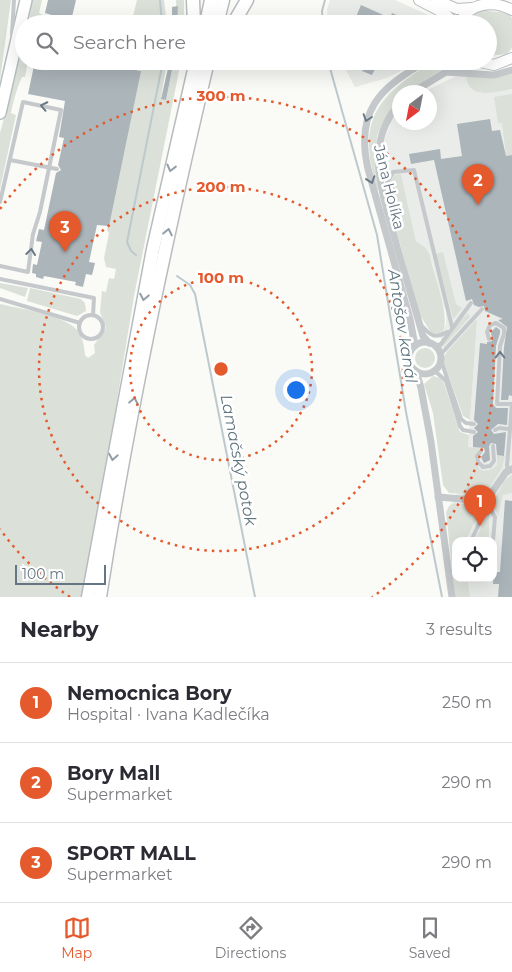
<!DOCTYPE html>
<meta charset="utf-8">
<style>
body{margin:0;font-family:Montserrat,sans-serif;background:#f2f2f3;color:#2b2b33}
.controls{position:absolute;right:15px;bottom:15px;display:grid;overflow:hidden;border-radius:10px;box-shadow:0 5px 20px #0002}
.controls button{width:45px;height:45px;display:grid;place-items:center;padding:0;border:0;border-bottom:1px solid #e1e1e2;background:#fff;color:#2b2b33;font:25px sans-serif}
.compass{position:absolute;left:392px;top:85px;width:45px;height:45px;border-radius:50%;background:#fff;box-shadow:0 5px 20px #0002;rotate:212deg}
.scale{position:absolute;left:15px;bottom:12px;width:91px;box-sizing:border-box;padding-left:5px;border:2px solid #657582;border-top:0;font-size:14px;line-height:18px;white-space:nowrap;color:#657582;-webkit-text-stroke:4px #fff;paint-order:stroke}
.you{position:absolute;left:295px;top:389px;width:18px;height:18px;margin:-12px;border:4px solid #fff;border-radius:50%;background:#1a73e8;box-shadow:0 0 0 8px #1a73e833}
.badge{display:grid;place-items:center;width:32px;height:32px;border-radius:50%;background:#e45a2d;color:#fff;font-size:16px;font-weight:700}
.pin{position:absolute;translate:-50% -41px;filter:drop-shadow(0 1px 2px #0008)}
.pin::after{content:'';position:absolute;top:26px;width:18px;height:15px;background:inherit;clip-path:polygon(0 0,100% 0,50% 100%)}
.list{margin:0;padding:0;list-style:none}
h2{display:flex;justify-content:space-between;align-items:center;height:65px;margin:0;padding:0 20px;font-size:21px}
h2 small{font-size:16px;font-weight:400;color:#7c7c81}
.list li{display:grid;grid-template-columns:32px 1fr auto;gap:15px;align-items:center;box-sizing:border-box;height:80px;padding:0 20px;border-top:1px solid #e1e1e2}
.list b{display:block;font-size:19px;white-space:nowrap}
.list p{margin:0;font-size:16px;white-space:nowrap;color:#7c7c81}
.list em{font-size:16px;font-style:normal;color:#7c7c81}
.icon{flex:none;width:28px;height:28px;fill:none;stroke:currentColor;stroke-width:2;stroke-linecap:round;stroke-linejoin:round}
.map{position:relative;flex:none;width:512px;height:597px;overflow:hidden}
.search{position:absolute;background:#fff;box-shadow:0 5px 20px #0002;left:15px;right:15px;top:15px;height:55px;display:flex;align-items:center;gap:12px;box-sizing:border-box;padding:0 18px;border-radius:28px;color:#7c7c81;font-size:19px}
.sheet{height:305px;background:#fff}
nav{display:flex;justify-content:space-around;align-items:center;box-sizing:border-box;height:70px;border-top:1px solid #e1e1e2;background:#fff;font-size:14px;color:#7c7c81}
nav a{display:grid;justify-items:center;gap:2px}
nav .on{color:#e45a2d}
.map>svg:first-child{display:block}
</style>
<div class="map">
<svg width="512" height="597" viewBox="0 0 512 597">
<rect width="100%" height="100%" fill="#fafaf7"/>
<!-- built -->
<g fill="#eaecea" fill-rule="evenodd">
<path d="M 330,0 L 395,0 L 426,14 L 439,24 L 328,24 L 327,9 Z"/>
<path d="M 341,61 L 420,61 L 387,78 L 355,87 Z"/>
<path d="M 466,75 L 480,93 L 512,89 L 512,597 L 458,597 L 447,511 L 469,471 L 468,447 L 477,321 L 446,353 L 439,334 L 446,325 L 446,313 L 430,255 L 426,248 L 416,241 L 401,174 L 389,186 L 388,192 L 382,158 L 385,138 L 391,122 L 399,111 L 400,122 L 430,122 L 430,92 L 424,92 L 454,77 ZM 456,541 L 493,541 L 493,578 L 456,578 Z"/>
</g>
<!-- green -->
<g fill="#dbe1d8">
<path d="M 0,0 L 11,0 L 0,80 Z"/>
<path d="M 32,0 L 42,0 L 39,13 L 43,15 L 40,24 L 29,24 Z"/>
<path d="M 137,0 L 164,0 L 167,24 L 131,24 Z"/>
<path d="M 176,0 L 184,0 L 184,24 L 177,24 Z"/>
<path d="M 484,8 L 489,11 L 509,13 L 512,18 L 512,48 L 507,54 L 488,56 L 488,24 L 465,24 L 472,18 L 475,12 Z"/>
<path d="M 24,43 L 24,61 L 28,61 L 25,77 L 22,77 C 17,88 13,101 11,113 L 16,115 L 0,189 L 0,133 Z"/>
<path d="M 142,61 L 167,61 L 161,98 L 166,100 L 174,61 L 181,61 L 134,296 L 85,597 L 0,597 L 0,304 C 18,308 66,316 77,330 C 83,337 84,346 85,355 L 88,358 L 95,353 L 94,345 L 106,328 L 100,312 L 102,291 L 106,292 L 109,278 L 114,279 L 116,269 L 106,267 L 104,258 L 109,233 L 107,230 Z"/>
<path d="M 434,61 L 456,61 L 407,92 L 400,92 C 399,102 381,122 377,137 C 373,156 379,173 378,191 C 356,121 375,97 434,61 Z"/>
<path d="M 512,74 L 512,89 C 495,92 468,101 466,75 L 489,78 Z"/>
<path d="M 512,94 L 512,155 L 506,156 L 502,123 L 498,123 L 494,97 Z"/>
<path d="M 401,174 L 416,241 L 426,248 L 430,255 C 433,274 452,317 442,333 L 434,334 L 430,331 L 420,315 L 387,198 L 389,186 L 394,175 Z"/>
<path d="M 443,252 L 456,304 L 462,308 L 453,319 L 436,254 Z"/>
<path d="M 0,283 L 28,288 L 25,297 L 0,288 Z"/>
<path d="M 30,288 L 81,299 L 85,303 L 86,311 L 77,316 L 27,301 Z"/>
<path d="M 468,313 L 470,317 L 441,349 L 439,346 Z"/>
<path d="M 476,320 L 477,321 L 470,420 L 463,416 L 443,360 L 446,353 Z"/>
<circle cx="425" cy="358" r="10"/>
<path d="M 433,376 L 440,378 L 444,383 L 460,432 L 469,435 L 468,447 L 480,448 L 475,459 L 479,469 C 486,472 491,471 497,465 L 497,455 L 505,456 L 502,468 L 485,495 L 449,493 L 443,485 L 433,413 L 424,384 Z"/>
<path d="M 512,475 L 512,493 L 503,495 L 498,517 L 493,503 L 504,481 Z"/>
<path d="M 455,503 L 475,505 L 480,512 L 465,541 L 456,541 L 456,578 L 467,578 L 470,597 L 455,597 L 446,512 L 449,506 Z"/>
<path d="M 489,513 L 489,541 L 475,541 L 488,513 Z"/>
</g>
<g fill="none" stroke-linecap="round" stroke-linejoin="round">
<!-- stream -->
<g stroke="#bdc9cd" stroke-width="2">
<path d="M 160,0 L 162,24"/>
<path d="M 323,24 L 322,11 L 325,0"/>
<path d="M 328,61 L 377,235 L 406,412 L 442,597"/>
<path d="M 136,255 L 131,251 L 127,242 L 163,61"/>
<path d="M 177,276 L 190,285 L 195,294 L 255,597"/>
</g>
</g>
<!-- building -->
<g fill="#acb5ba">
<path d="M 48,0 L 76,0 L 71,21 L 45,13 Z"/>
<path d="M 361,5 L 390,18 L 392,13 L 417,24 L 353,24 Z"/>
<path d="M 178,6 L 177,24 L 172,24 L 172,7 Z"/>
<path d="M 35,61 L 128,61 L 132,62 L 131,69 L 141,71 L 109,226 L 97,225 L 89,262 L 95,263 L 92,275 L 86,274 L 83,287 L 75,285 L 76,282 L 44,276 L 43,279 L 36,277 L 36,274 L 32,273 L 33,264 L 37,265 L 42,242 L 36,241 L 39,229 L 44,230 L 56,173 L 61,170 L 58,165 L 64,138 L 59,137 L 65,101 L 28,94 Z"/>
<path d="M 366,61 L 377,65 L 372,75 L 362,71 Z"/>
<path d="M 169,64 L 173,65 L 166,100 L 161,99 Z"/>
<path d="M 490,119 L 492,131 L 500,130 L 506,156 L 512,155 L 512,396 L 509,395 L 508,400 L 501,400 L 504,347 L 507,327 L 498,320 L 503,319 L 485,311 L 484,306 L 479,307 L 474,305 L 472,299 L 466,301 L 434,160 L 411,164 L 409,154 L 440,149 L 441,159 L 462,156 L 457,124 Z"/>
<path d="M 496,327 L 500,330 L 500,333 L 496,346 L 493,404 L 496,408 L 508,408 L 507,425 L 498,424 L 491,430 L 494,434 L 506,432 L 504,456 L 497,455 L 496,444 L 491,443 L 489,446 L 490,460 L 484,463 L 481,457 L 485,452 L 484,448 L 473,447 L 473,436 L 478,432 L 474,428 L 478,424 L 474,420 L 480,343 L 487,344 L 487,342 L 492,341 L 491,332 Z"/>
<path d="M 505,500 L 512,501 L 512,597 L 498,597 L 499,584 L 493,584 L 494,572 L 500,572 Z"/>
</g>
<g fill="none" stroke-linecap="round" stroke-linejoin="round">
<!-- secondary casing -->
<g stroke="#b7bdc1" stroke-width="12">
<g id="secondary">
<path d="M 419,0 L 444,13 L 456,24"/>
<path d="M 436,0 L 457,9 L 472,8"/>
<path d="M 460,24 C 468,2 494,0 512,10"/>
<path d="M 475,61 L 494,65 L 512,58"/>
</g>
</g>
<!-- primary casing -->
<g stroke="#b8bdc0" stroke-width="14">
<path id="primary" d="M 0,113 L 26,0"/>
</g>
<!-- motorway casing -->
<g stroke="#b8bcbf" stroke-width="15">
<g id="motorway">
<path d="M 193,0 L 194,24"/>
<path d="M 206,24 L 211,0"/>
<path d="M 217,24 L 223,0"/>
<path d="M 233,24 L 247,0"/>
<path d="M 88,597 L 153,249 L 196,61"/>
<path d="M 100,597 C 128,417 166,238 208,61"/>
</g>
</g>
<!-- service -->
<g stroke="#c5c9cc" stroke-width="4">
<path d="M 12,35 L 14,0"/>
<path d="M 10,160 L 57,169"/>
<path d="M 383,191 L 393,172 L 414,170 L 452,327"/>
<path d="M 0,202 L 23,102 L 61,110 L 40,212 L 33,234 L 28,272 L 0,266"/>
<path d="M 0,279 L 94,298 L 93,315"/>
<path d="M 0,299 L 80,323"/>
<circle cx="91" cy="327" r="12"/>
<path d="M 422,326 C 431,336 435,339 447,332"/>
<path d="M 489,339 L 487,332 L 490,325 L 496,323 L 504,328 L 504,334 L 500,346 L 497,404 L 511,404"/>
<path d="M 435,346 L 441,344 L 471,303"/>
<path d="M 441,354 L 482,309"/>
<path d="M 441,360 L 461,419 L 466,423 L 474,424"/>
<path d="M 435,371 L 446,381 L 460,426 L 463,430 L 474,432"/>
<path d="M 495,430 L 499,428 L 509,429"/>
<path d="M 481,451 L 477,456 L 478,462 L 483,467 L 490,466 L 494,461 L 493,446"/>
<path d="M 509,470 L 507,466 L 512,404"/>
<path d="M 486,501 L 495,517 L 493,541"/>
<path d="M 471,541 L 484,513 L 486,501"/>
</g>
<!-- minor -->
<g stroke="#c5c9cc" stroke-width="7">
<path d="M 437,10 L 444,24"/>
<path d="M 445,72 L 494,75 L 512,70"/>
<path d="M 413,92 L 464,61"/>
<path d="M 400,104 C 388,116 381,132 379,149 C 376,181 389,216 397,247 C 406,277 414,306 423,336 L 429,343"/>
<circle cx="425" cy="358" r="16"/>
<path d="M 415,346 L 410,319 L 368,169 C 355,111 379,88 427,61"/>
<path d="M 416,371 L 421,388 L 431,442 L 452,597"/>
<path d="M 438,497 L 486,501 L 506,472 L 512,469"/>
</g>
<!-- secondary -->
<use href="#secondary" stroke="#fff" stroke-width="10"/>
<!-- primary -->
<use href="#primary" stroke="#fff" stroke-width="11"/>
<!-- motorway -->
<use href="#motorway" stroke="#fff" stroke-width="12"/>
</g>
<!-- one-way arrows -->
<defs><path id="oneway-chevron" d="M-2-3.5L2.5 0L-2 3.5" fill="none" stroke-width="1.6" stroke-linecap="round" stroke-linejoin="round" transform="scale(1.25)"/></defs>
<g stroke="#6a7986">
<use href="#oneway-chevron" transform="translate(44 106) rotate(-168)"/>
<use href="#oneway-chevron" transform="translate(367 118) rotate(108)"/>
<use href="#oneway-chevron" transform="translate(371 180) rotate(71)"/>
<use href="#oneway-chevron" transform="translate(31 252) rotate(-83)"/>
<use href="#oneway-chevron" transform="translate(500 355) rotate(-90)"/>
</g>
<g stroke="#939ea8">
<use href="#oneway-chevron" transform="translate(171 168) rotate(104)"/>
<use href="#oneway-chevron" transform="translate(168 232) rotate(-78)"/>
<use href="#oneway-chevron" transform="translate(144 297) rotate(101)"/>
<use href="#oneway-chevron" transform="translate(134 401) rotate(-79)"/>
<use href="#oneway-chevron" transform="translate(113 457) rotate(100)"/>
</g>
<!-- distance rings -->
<g fill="none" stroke="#e45a2d" stroke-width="2.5" stroke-dasharray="2.5 5">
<circle cx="221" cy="369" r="91"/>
<circle cx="221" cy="369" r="182"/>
<path d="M70 597A273 273 0 0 1 0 529M0 209A273 273 0 1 1 372 597"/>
</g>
<g text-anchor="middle" stroke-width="5" stroke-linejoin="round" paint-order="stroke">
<!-- street labels -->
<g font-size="15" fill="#657582" stroke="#fff">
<text transform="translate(389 187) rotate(76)" y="5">Jána Holíka</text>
</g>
<!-- water labels -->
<g font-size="16" font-style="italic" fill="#5f747c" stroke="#fff">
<text transform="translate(403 326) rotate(81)" y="6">Antošov kanál</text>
<text transform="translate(239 460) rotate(79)" y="6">Lamačský potok</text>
</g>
</g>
<circle cx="221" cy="369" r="8" fill="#e45a2d" stroke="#fff" stroke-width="2.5"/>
<g font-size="15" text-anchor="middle" font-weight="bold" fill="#e45a2d" stroke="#fff" stroke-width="5" stroke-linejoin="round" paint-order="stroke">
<text x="221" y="101">300 m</text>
<text x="221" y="192">200 m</text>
<text x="221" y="283">100 m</text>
</g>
</svg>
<div class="controls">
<button><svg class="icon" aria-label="locate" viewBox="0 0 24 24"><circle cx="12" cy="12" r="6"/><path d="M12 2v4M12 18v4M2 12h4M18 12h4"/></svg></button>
</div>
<svg class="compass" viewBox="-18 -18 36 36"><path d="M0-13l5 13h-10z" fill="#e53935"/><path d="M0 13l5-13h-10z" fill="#7c7c81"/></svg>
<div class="scale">100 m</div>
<div class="you"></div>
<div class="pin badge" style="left:480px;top:526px">1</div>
<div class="pin badge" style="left:478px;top:205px">2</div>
<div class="pin badge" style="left:65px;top:252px">3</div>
<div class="search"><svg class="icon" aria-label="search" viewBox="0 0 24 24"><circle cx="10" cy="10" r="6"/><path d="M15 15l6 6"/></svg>Search here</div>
</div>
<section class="sheet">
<h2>Nearby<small>3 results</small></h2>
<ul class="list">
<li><span class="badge">1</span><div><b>Nemocnica Bory</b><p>Hospital · Ivana Kadlečíka</p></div><em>250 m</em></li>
<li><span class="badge">2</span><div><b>Bory Mall</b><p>Supermarket</p></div><em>290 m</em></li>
<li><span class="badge">3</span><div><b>SPORT MALL</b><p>Supermarket</p></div><em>290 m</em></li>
</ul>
</section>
<nav>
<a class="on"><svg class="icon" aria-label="map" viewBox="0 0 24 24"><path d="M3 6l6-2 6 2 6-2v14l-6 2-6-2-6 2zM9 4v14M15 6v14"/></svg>Map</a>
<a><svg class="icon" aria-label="directions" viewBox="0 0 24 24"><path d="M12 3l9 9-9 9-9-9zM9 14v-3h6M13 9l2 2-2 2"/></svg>Directions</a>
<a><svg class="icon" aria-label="saved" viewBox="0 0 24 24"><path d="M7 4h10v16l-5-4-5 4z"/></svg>Saved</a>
</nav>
